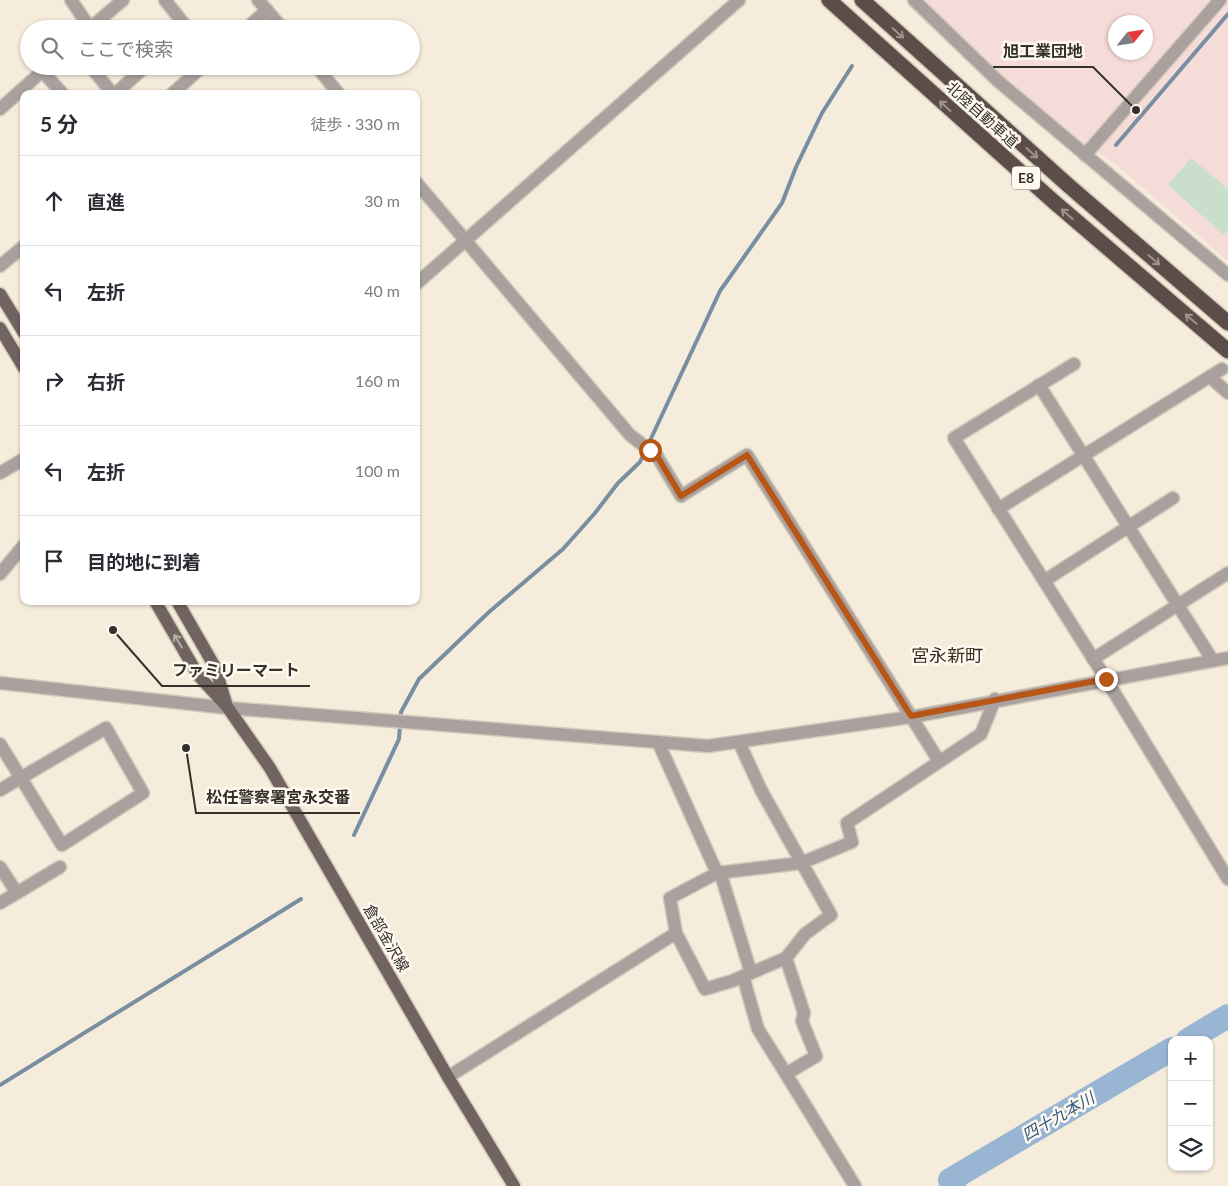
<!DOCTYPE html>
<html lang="ja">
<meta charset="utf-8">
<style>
body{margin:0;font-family:Lato,"Noto Sans JP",sans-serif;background:#f7f7f7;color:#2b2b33}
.controls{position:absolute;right:15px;bottom:15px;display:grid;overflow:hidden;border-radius:10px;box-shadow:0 1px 4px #0004}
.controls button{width:45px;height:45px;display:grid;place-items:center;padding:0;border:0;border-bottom:1px solid #e1e1e2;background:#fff;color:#2b2b33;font:25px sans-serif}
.compass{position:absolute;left:1108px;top:15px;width:45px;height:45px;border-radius:50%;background:#fff;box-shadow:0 1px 4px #0004;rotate:60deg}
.stop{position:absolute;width:15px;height:15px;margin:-11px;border:4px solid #b85618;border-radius:50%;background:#fff}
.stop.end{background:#b85618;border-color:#fff;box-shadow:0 1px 5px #0008}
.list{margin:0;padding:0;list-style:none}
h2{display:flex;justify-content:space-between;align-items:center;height:65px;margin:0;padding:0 20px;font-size:21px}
h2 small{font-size:16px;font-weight:400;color:#7c7c81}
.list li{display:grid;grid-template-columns:32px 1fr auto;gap:15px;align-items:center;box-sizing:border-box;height:90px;padding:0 20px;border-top:1px solid #e1e1e2}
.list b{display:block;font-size:19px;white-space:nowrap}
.list em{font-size:16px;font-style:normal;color:#7c7c81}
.icon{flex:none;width:28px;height:28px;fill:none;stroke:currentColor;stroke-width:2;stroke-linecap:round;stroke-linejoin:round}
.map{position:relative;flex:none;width:1228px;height:1186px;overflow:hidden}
.search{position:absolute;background:#fff;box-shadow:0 1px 4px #0004;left:20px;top:20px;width:400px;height:55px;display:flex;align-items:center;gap:12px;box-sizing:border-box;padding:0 18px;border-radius:28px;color:#7c7c81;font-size:19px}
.panel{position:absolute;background:#fff;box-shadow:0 1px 4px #0004;left:20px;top:90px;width:400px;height:515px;border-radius:10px}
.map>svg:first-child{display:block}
</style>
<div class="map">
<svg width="1228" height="1186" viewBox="0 0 1228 1186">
<rect width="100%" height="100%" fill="#f5ecdb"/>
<!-- industrial -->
<path fill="#f6dcd8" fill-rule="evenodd" d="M 926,0 L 1228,0 L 1228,261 L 1113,162 L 1080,143 L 931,11 ZM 1116,22 L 1146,22 L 1146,52 L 1116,52 Z"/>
<!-- park -->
<path fill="#c9dfcc" d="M 1191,158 L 1228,189 L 1228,230 L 1224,235 L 1168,185 Z"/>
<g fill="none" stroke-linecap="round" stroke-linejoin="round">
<!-- stream -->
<g stroke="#7a8ea1" stroke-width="4">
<path d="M 1116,145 L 1228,14"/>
<path d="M 354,835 L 399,739 L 401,712 L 419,679 L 489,612 L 563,549 L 595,513 L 618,483 L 640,462 L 720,291 L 782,203 L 796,167 L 822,113 L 852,66"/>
<path d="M 0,1085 L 301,899"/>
</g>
<!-- river -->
<g stroke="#98b6d4" stroke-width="24">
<path d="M 1188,1040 L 1228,1016"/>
<path d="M 954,1186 L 950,1180 L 1172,1049"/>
</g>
<!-- minor casing -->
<g stroke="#d2cabb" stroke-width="15">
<g id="minor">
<path d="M 71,0 L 90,28"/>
<path d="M 165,0 L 188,29"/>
<path d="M 258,0 L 283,29"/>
<path d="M 914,0 L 998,81 L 1228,275"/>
<path d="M 89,29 L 123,0"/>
<path d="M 246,29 L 267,10"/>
<path d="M 90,66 L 113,94"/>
<path d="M 316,66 L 339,94"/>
<path d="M 42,71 L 63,94"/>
<path d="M 115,94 L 146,66"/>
<path d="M 172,94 L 203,66"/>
<path d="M 0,109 L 48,66"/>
<path d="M 1085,155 L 1220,0"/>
<path d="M 416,182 L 630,435 L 657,456 L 681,496 L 747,455 L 939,761"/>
<path d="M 0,266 L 24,246"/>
<path d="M 416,284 L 739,0"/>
<path d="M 1074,364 L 954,438 L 1106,679 L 1228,879"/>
<path d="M 1210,377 L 1228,393"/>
<path d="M 1039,385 L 1213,661"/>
<path d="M 0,473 L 24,459"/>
<path d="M 998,509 L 1222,369"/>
<path d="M 0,574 L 24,545"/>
<path d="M 1044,581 L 1173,498"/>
<path d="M 1093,659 L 1228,573"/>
<path d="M 0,683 L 228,708 L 708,746 L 911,717 L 1228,658"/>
<path d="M 658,742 L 717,873"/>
<path d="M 0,744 L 62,845 L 143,793 L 106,728 L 0,790"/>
<path d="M 0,867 L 17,893"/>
<path d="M 720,872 L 751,973"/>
<path d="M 0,903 L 60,867"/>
<path d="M 676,933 L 705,989 L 732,981 L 786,958 L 805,934 L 831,915 L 761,790 L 739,742"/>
<path d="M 743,976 L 758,1029 L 786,1074 L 816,1056 L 802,1021 L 804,1013 L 786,958"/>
<path d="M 786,1074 L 855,1186"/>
<path d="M 448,1077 L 676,933 L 670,898 L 717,873 L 801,863 L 852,842 L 847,823 L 981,734 L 995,699"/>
</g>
</g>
<!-- major casing -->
<g stroke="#d2cabb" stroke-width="15">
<g id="major">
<path d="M 0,294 L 24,333"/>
<path d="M 0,328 L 24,368"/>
<path d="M 155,601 L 198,675 L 228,708 L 270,768 L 448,1077 L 514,1186"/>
<path d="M 177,601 L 215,667 L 226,703"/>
</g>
</g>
<!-- highway casing -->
<g stroke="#d2cabb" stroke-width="18">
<g id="highway">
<path d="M 829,0 L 1053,201 L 1228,351"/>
<path d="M 862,0 L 1069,186 L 1228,323"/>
</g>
</g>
<!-- minor -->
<use href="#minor" stroke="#aaa19f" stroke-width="12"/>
<!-- major -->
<use href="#major" stroke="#71635f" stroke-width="12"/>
<!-- highway -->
<use href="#highway" stroke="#5d4d49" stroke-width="15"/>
</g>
<!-- one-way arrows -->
<defs><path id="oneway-shaft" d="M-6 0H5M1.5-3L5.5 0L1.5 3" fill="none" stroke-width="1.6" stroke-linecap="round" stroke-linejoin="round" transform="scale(1.25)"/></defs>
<g stroke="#9e928c">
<use href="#oneway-shaft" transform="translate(898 33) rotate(42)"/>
<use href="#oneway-shaft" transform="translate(945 106) rotate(-138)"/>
<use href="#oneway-shaft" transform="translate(1032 153) rotate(42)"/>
<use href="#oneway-shaft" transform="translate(1067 214) rotate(-139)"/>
<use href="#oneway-shaft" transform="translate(1154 260) rotate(41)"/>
<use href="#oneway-shaft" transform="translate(1191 319) rotate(-140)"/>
</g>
<use stroke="#b8aea8" href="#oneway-shaft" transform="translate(178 641) rotate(-121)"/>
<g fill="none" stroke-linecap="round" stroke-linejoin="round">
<!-- route -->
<path stroke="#b85618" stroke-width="6" d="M 650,450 L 657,456 L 681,496 L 747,455 L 911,716 L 1106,679"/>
</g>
<g text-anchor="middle" stroke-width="5" stroke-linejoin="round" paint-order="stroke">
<!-- shield labels -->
<rect fill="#fff9f0" stroke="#716d66" stroke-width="1" x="1012" y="166.5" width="28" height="23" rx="4"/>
<g font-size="14" font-weight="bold" fill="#34312b">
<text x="1026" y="183">E8</text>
</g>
<!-- street labels -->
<g font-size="15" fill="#34312b" stroke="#fff9f0">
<text transform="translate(982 115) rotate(42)" y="5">北陸自動車道</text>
<text transform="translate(386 938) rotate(60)" y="5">倉部金沢線</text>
</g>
<!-- water labels -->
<g font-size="16" font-style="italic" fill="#2e5b84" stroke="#fff9f0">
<text transform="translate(1058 1116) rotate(-30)" y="6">四十九本川</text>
</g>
<!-- quarter labels -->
<g font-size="18" fill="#322b1e" stroke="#fff9f0">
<text x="947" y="662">宮永新町</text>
</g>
</g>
<!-- callouts -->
<path fill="none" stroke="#34312b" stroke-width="2" d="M1136 110L1093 67H993M113 630L162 686H310M186 748L196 813H360"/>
<g fill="#34312b" stroke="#fff9f0" stroke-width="2">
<circle cx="1136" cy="110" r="5"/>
<circle cx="113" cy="630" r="5"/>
<circle cx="186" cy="748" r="5"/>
</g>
<g font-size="16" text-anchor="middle" font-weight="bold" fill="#34312b" stroke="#fff9f0" stroke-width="5" stroke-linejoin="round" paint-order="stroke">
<text x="1043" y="57">旭工業団地</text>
<text x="236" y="676">ファミリーマート</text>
<text x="278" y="803">松任警察署宮永交番</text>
</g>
</svg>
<div class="controls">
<button>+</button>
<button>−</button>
<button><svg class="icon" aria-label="layers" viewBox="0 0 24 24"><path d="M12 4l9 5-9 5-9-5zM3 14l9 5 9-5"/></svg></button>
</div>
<svg class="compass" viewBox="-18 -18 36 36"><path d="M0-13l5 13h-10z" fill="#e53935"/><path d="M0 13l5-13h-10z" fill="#7c7c81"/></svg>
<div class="stop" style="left:650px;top:450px"></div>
<div class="stop end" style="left:1106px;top:679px"></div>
<div class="search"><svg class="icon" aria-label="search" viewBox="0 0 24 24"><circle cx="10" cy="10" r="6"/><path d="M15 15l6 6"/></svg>ここで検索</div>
<section class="panel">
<h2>5 分<small>徒歩 · 330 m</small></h2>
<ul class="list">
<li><svg class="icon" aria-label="ahead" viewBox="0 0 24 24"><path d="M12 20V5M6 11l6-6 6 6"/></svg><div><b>直進</b></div><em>30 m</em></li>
<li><svg class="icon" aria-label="left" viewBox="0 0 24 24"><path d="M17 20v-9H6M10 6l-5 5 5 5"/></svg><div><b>左折</b></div><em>40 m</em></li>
<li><svg class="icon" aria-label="right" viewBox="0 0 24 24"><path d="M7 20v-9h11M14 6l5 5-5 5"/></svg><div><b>右折</b></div><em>160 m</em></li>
<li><svg class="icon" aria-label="left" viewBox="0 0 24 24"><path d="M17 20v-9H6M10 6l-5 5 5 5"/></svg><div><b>左折</b></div><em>100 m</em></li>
<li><svg class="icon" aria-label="arrive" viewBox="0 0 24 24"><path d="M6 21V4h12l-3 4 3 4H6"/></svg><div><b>目的地に到着</b></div></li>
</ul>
</section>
</div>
